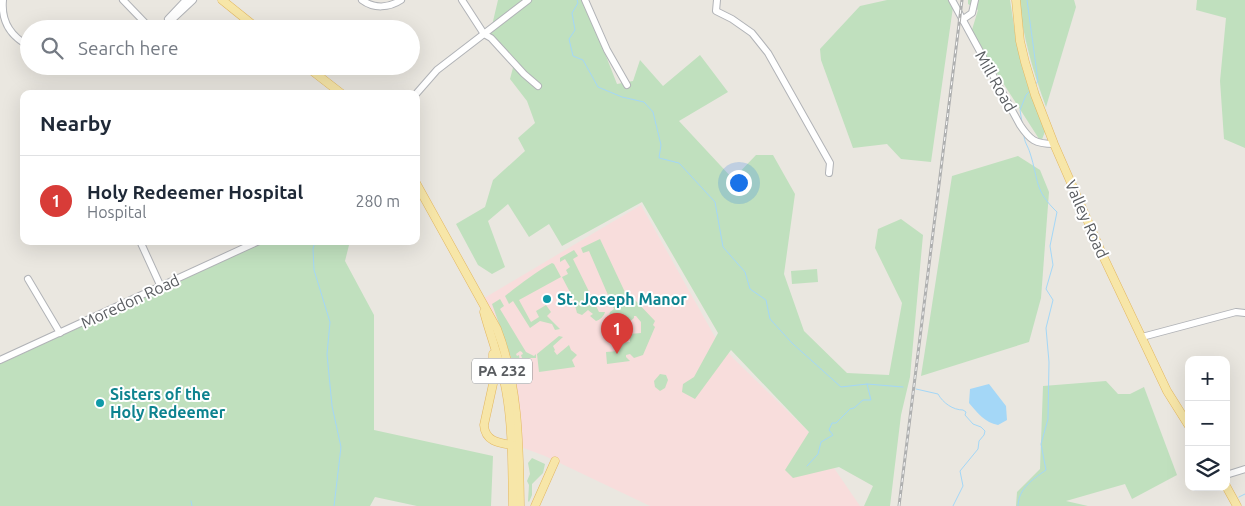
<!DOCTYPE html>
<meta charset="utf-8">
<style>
body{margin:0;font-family:Ubuntu,sans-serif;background:#f2f2f3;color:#1f2937}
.controls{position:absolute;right:15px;bottom:15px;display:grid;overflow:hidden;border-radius:10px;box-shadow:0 5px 20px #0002}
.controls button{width:45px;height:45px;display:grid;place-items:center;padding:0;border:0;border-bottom:1px solid #e0e1e3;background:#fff;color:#1f2937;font:25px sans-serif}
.you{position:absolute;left:738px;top:182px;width:18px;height:18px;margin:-12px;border:4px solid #fff;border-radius:50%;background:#1a73e8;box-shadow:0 0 0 8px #1a73e833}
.badge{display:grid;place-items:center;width:32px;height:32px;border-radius:50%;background:#d83c38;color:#fff;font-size:16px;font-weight:700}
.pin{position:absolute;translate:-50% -41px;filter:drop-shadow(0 1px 2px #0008)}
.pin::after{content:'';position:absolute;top:26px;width:18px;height:15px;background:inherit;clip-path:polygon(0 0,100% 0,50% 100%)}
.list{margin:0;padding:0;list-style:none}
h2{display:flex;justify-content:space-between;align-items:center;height:65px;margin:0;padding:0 20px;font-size:21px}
h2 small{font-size:16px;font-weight:400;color:#747a83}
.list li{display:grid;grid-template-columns:32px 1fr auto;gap:15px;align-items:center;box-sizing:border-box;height:90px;padding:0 20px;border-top:1px solid #e0e1e3}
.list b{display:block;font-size:19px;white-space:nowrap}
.list p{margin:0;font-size:16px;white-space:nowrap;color:#747a83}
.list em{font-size:16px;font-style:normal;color:#747a83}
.icon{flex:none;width:28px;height:28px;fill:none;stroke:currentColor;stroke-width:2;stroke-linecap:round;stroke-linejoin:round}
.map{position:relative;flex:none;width:1245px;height:506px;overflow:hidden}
.search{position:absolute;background:#fff;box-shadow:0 5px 20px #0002;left:20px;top:20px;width:400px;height:55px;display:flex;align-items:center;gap:12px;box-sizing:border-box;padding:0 18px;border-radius:28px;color:#747a83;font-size:19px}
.panel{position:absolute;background:#fff;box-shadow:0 5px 20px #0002;left:20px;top:90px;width:400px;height:155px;border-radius:10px}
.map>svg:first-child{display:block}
</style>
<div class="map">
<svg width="1245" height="506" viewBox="0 0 1245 506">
<rect width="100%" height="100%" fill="#eae7e0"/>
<!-- medical -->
<path fill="#f8dddc" d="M 641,205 L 715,337 L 734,359 L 810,433 L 860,506 L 650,506 L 545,456 L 518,446 L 510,369 L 481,300 Z"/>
<!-- green -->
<g fill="#c0e0be">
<path d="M 498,0 L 584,0 L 617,84 L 633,81 L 640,60 L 663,86 L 700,55 L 728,92 L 679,121 L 733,179 L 756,155 L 773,155 L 795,194 L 784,274 L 804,331 L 847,373 L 889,375 L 902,303 L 875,248 L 878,229 L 901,219 L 923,235 L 910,377 L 901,415 L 890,506 L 864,506 L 873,486 L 839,467 L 793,478 L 785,470 L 809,432 L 731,350 L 695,399 L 682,392 L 683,384 L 694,377 L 718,333 L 642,202 L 562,246 L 549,224 L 529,237 L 508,204 L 488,221 L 505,267 L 492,274 L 478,265 L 456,224 L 485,207 L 493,180 L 525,151 L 518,138 L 535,123 L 527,101 L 510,79 L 515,60 L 490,34 Z"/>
<path d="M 887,0 L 954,0 L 931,162 L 901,159 L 887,144 L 853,148 L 821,60 L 820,49 L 860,6 Z"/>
<path d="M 968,0 L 1010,0 L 1017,45 L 1046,129 L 1041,142 L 971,33 L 978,10 L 968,4 Z"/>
<path d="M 1019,0 L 1074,0 L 1076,7 L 1046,107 C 1033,72 1023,37 1019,0 Z"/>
<path d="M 1197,0 L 1245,0 L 1245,148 L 1224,139 L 1220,81 L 1226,18 L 1196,10 Z"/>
<path d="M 1018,156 L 1040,170 L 1049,192 L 1041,298 L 1029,342 L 921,376 L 952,176 Z"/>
<path d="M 600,239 L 631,305 L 635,300 L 655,321 L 653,325 L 655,327 L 643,355 L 634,358 L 630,354 L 626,355 L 626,357 L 630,361 L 607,364 L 606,352 L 618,351 L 618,343 L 630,342 L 629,334 L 641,333 L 641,322 L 636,316 L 634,316 L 634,318 L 612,336 L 611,334 L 613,329 L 608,319 L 610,312 L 614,309 L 589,251 L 583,253 L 581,248 Z"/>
<path d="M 266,241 L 350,241 L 345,261 L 374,315 L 374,430 L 493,456 L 491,506 L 417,506 L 375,497 L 370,506 L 0,506 L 0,364 Z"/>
<path d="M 574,250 L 578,256 L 573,259 L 599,312 L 605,312 C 604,316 600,320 596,321 L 590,316 L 593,314 L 588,310 L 582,315 L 577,313 L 573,298 L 562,277 L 568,274 L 566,270 L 570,267 L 565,259 L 560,262 L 560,258 Z"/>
<path d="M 552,263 L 554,264 L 561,277 L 519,300 L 531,322 L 539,317 L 536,311 L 546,305 L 551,312 L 547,316 L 560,329 L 555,330 L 552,324 L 540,321 L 530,328 L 513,301 L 509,304 L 505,296 C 519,285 537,271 552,263 Z"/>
<path d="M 817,269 L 818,282 L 792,284 L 791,271 Z"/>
<path d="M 500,299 L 504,306 L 500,309 L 526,352 L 534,356 L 536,354 L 536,358 L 530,358 L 523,361 L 521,355 L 523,354 L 522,352 L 520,351 L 516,354 L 517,356 L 519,355 L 520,362 L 513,363 L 492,304 Z"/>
<path d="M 559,336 L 563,337 L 553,346 L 555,350 L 554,351 L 557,355 L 569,345 L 571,350 L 577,355 L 572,360 L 575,367 L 539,372 L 537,354 Z"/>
<path d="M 660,374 L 666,375 L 668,380 L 665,388 L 660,391 L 655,387 L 654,381 Z"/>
<path d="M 1106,381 L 1118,394 L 1130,394 L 1144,387 L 1177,475 L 1132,499 L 1125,484 L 1066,501 L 1088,506 L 1016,506 L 1017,492 L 1040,469 L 1043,386 Z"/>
<path d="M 532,458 L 545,464 L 543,473 L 532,484 L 532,495 L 529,502 L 528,501 L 529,485 L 527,481 L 530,474 L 528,463 Z"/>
</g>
<!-- water -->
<path fill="#a4d7f7" d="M 989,384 L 1006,406 L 1007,420 L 998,425 C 985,423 977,412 969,403 L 970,389 Z"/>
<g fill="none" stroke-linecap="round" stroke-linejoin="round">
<!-- stream -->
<g stroke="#a4d7f7" stroke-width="1">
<path d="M 577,0 L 578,3 L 572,13 L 575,30 L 569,39 L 573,56 L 583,60 L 598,87 L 622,97 L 644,102 L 653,112 L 661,145 L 659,158 L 679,163 L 715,202 L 723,247 L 745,272 L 750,289 L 766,300 L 770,319 L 792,343 L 841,387 L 867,384 L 903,387"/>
<path d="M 1027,0 L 1038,81 L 1035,85"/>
<path d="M 1022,123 L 1020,110 L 1026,95 L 1031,90"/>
<path d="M 315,241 L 313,249 L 314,270 L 330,322 L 327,354 L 332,406 L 341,447 L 334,506"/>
<path d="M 916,389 L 938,394 C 943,403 953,410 963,410 L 966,412 L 965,415 L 973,424 L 981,427 L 985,431 L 984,435 L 979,441 L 978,449 L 960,471 L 963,486 L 953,506"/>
<path d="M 807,466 L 818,454 L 821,442 L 833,435 L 829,430 L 832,423 L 836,423 L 850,409 L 854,408 L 863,400 L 871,400 L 867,384"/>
<path d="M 1239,497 L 1245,494"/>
<path d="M 191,501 L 192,506"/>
<path d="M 1018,506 C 1018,489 1033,479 1046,470 L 1041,444 L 1048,419 L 1049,362 L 1046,328 L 1053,300 L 1046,289 L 1053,265 L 1050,246 L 1057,212 C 1034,190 1039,181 1030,153 C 1028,146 1024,142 1024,135"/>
</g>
<!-- minor casing -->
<g stroke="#b1b3b7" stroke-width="8">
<g id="minor">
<path d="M 3,0 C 1,21 10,36 29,46"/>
<path d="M 123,0 L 151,29"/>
<path d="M 362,0 C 374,9 389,8 401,0"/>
<path d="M 462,0 L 484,34 L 491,38 L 524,74 L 538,86"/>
<path d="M 585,0 L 607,50 L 627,85"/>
<path d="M 717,0 L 716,11 L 732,19 L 752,33 L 768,53 L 830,163 L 829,173"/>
<path d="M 952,0 L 1020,125 C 1030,140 1035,144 1054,144"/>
<path d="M 168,19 L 186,0"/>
<path d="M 962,20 L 972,13 L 975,0"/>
<path d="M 162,29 L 193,0"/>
<path d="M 416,94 L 437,70 L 528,0"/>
<path d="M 140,241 L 161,287"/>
<path d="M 28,279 L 60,333"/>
<path d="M 1142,337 L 1236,312 L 1245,313"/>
<path d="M 0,360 L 259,241"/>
<path d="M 1226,475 L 1245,469"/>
</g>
</g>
<!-- major casing -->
<g stroke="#e3b760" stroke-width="9">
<g id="major">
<path d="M 222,0 L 258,29"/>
<path d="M 1016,0 L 1020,41 L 1025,62 L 1035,95 L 1054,144 L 1103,256 L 1167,391 L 1189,426"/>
<path d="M 306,66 L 342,94"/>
<path d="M 416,183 L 497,329 C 519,386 519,446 520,506"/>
<path d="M 484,312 C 491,338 501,363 506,390 C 513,428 512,468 513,506"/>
<path d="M 493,354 L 493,384 L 484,425 C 485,441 498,443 512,445"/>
<path d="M 1226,486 L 1237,506"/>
<path d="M 535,506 L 555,461"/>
</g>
</g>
<!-- minor -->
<use href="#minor" stroke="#fff" stroke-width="6"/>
<!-- major -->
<use href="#major" stroke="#f7e6a8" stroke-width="8"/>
<!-- rail casing -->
<g stroke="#afb0b0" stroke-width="3">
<path id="rail" d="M 899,506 L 962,0"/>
</g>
<!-- rail -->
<use href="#rail" stroke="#fff" stroke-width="1" stroke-dasharray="4" stroke-linecap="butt"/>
</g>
<!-- markers -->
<g fill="#0f9aa8" stroke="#fff" stroke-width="2">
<circle cx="547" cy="299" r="5"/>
<circle cx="100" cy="403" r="5"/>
</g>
<g text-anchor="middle" stroke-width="4" stroke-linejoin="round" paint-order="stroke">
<!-- shield labels -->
<rect fill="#fff" stroke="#8b8d90" stroke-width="1" x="472" y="358.5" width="60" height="25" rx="4"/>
<g font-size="15" font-weight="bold" fill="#595c60">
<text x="502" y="376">PA 232</text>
</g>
<!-- street labels -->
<g font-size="16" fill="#595c60" stroke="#fff">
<text transform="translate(996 81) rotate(61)" y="6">Mill Road</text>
<text transform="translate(1087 219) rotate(66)" y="6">Valley Road</text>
<text transform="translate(130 301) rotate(-25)" y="6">Moredon Road</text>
</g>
<!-- culture labels -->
<g font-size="16" font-weight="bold" fill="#0d838f" stroke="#fff" text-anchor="start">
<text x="557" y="305">St. Joseph Manor</text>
<text x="110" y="400">Sisters of the<tspan x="110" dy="18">Holy Redeemer</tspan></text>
</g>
</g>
</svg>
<div class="controls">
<button>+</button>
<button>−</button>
<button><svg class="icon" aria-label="layers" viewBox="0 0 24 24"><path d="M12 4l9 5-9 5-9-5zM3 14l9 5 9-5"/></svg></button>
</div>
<div class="you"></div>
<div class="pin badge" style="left:617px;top:354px">1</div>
<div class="search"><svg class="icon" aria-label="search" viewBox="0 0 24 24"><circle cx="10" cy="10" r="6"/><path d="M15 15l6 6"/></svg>Search here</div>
<section class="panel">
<h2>Nearby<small></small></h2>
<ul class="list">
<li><span class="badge">1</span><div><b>Holy Redeemer Hospital</b><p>Hospital</p></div><em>280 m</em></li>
</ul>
</section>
</div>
